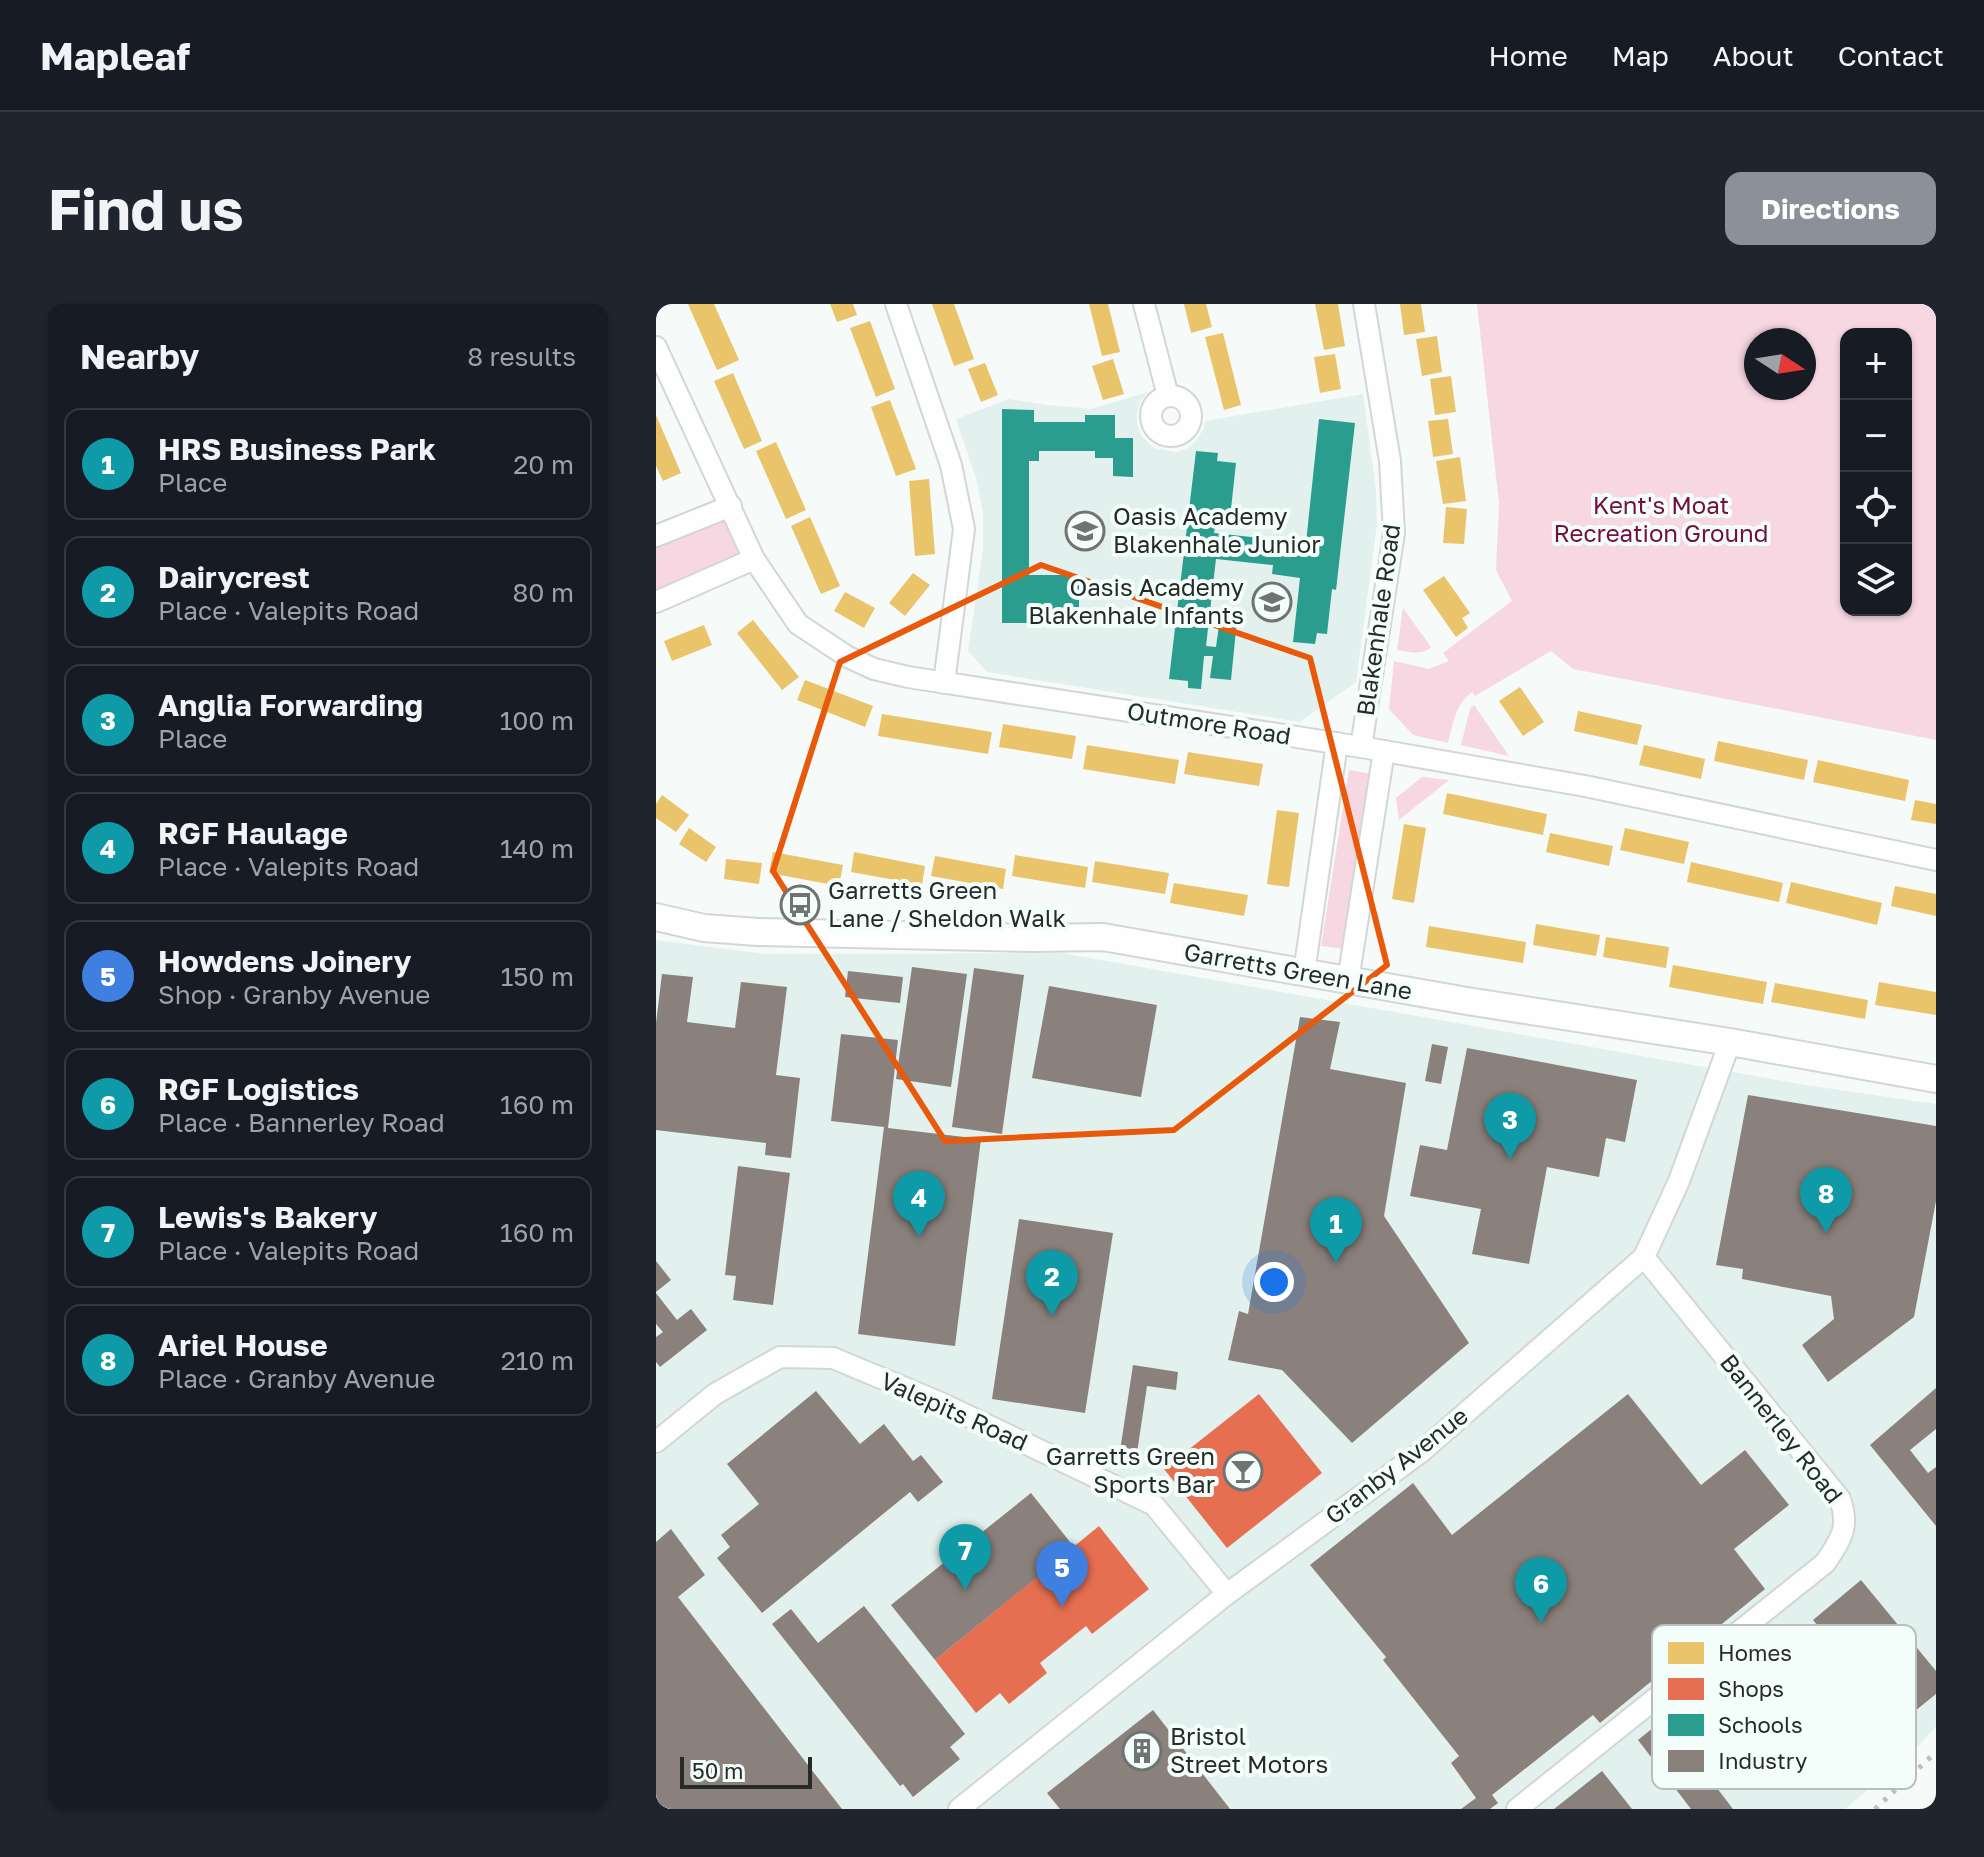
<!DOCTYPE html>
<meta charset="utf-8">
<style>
body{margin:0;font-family:"Golos Text",sans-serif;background:#20242c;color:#f1f3f6}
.controls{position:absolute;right:24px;top:24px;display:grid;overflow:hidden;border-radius:16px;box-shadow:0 2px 6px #0004}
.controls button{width:72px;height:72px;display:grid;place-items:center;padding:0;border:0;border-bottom:2px solid #363941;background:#171b24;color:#f1f3f6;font:40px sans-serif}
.compass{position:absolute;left:1088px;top:24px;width:72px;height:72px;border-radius:50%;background:#171b24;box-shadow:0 2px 6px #0004;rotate:102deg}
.scale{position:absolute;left:24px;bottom:20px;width:132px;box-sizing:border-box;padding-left:8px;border:4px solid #262b29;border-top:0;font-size:22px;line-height:28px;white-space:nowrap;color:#262b29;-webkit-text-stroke:6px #f3fefb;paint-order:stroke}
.you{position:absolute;left:618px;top:978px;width:28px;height:28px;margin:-20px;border:6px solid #fff;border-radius:50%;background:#1a73e8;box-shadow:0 0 0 12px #1a73e833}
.badge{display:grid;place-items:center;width:52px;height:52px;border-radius:50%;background:#8c9099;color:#fff;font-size:26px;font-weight:700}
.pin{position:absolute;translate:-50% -66px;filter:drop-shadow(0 2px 4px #0008)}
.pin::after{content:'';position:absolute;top:42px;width:28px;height:24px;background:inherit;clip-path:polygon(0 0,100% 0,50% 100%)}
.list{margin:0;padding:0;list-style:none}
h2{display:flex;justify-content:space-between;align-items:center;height:104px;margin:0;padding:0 32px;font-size:34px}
h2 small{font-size:26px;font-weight:400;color:#9ea1a6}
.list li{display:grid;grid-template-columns:52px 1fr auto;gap:24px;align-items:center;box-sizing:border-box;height:112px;margin:0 16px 16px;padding:0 16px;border:2px solid #363941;border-radius:16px}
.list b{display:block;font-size:30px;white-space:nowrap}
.list p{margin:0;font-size:26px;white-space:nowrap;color:#9ea1a6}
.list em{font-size:26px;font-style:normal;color:#9ea1a6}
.icon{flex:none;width:44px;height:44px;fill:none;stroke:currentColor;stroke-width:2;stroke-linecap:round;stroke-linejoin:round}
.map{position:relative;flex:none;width:1280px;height:1505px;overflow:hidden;border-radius:16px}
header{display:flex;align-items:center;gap:48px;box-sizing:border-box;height:112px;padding:0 40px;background:#171b24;border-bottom:2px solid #363941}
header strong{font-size:38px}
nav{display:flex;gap:44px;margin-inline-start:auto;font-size:28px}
.intro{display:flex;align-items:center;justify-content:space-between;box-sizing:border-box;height:192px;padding:0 48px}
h1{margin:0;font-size:56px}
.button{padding:20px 36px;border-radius:16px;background:#8c9099;color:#fff;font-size:28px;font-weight:700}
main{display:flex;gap:48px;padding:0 48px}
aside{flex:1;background:#171b24;border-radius:16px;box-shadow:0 2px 6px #0004}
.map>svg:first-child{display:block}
</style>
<header>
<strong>Mapleaf</strong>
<nav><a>Home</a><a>Map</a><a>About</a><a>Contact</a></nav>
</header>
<div class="intro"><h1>Find us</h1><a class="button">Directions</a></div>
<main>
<aside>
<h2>Nearby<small>8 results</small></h2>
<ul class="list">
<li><span class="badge" style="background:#0f9aa8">1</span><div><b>HRS Business Park</b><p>Place</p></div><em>20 m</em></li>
<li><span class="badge" style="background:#0f9aa8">2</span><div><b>Dairycrest</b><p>Place · Valepits Road</p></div><em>80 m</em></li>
<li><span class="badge" style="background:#0f9aa8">3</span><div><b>Anglia Forwarding</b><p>Place</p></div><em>100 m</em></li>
<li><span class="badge" style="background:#0f9aa8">4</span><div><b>RGF Haulage</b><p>Place · Valepits Road</p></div><em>140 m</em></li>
<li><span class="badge" style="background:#3f7fe0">5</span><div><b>Howdens Joinery</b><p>Shop · Granby Avenue</p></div><em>150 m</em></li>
<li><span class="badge" style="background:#0f9aa8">6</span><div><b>RGF Logistics</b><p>Place · Bannerley Road</p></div><em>160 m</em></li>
<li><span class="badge" style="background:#0f9aa8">7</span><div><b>Lewis's Bakery</b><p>Place · Valepits Road</p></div><em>160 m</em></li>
<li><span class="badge" style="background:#0f9aa8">8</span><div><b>Ariel House</b><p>Place · Granby Avenue</p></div><em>210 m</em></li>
</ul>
</aside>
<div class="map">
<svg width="1280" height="1505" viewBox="0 0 1280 1505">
<rect width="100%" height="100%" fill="#f6fbfa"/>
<!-- built -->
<g fill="#e2f1ed">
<path d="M 492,88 L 484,98 L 481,110 L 481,121 L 485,131 L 498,144 L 521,148 L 532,144 L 540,137 L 548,124 L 549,117 L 707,90 L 720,186 L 721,221 L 700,378 L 644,418 L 331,368 L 312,347 L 327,245 L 327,209 L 320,174 L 300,115 L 353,95 L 392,101 L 435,105 Z"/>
<path d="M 0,636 L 109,650 L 406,649 L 1150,781 L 1280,800 L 1280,1423 L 1254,1451 L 1189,1505 L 0,1505 Z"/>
</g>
<!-- green -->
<g fill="#f7d7e2" fill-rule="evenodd">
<path d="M 821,0 L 1280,0 L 1280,436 L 917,365 L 895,347 L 819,392 L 816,388 C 799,401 797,419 792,439 L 757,431 L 733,405 L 738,357 L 773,365 L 793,357 L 787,349 L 856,297 L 840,266 L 843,200 ZM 1250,30 L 1250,306 L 1190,306 L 1190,30 ZM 1148,36 L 1148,84 L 1100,84 L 1100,36 Z"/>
<path d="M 75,202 L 98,255 L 0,298 L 0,232 Z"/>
<path d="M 747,304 L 775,343 C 765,352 753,348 741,346 Z"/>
<path d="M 818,401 L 853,452 L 805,441 L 814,405 Z"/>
<path d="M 693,466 L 716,470 L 688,645 L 665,642 Z"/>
<path d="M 766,473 L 793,476 L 743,516 L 740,494 Z"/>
</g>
<!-- homes -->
<g fill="#e9c46a">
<path d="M 32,0 L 58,0 L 83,56 L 61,66 Z"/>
<path d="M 174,0 L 197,0 L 201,11 L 181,18 Z"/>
<path d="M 276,0 L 298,0 L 318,55 L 298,62 Z"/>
<path d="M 433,0 L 452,0 L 464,48 L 446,52 Z"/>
<path d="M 528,0 L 550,0 L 556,23 L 535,29 Z"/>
<path d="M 659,0 L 682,0 L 689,42 L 668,46 Z"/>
<path d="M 744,0 L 765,0 L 769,28 L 748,31 Z"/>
<path d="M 214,17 L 239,85 L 220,93 L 194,24 Z"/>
<path d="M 567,29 L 585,101 L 568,106 L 549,33 Z"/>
<path d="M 781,32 L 786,68 L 766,72 L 760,35 Z"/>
<path d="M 679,50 L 685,85 L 664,89 L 658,53 Z"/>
<path d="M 457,55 L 468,90 L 447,96 L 436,62 Z"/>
<path d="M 329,59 L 342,91 L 325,98 L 312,65 Z"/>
<path d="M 77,69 L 106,137 L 88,145 L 58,77 Z"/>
<path d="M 795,72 L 800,108 L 779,111 L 774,75 Z"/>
<path d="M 234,96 L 260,165 L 240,172 L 215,103 Z"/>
<path d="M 0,111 L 25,169 L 7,177 L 0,162 Z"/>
<path d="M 792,115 L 797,150 L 777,153 L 772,117 Z"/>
<path d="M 120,138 L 150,206 L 130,215 L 100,147 Z"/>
<path d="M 804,153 L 810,197 L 787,200 L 780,157 Z"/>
<path d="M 273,175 L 279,250 L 259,252 L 253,177 Z"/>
<path d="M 790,203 L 811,205 L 808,240 L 787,239 Z"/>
<path d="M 154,213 L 184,282 L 165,290 L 135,222 Z"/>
<path d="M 257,269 L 274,281 L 249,312 L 233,299 Z"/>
<path d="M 788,272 L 814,309 L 806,314 L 812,324 L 800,333 L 767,286 Z"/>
<path d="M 189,288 L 219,304 L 208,324 L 178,307 Z"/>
<path d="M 97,316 L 143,373 L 126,386 L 81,329 Z"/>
<path d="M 48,321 L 56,341 L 16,357 L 8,337 Z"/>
<path d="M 149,376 L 217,402 L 209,423 L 141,396 Z"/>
<path d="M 864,383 L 888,418 L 867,432 L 843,397 Z"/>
<path d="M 922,407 L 986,421 L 981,441 L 918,427 Z"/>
<path d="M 226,410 L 336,428 L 332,450 L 222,432 Z"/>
<path d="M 347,420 L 420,432 L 416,455 L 343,443 Z"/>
<path d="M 1062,437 L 1152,456 L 1148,476 L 1058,457 Z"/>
<path d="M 431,441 L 523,456 L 519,480 L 427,465 Z"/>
<path d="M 988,441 L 1049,455 L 1045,475 L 983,461 Z"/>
<path d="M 532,448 L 607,460 L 603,482 L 528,470 Z"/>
<path d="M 1162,456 L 1253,476 L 1249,497 L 1157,478 Z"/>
<path d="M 791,489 L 891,510 L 887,531 L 787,510 Z"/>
<path d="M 6,491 L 33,511 L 20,528 L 0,514 L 0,500 Z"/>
<path d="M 1259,496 L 1280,500 L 1280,520 L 1255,516 Z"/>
<path d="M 621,506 L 643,509 L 633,583 L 611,580 Z"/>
<path d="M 748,520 L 770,524 L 758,599 L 736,595 Z"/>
<path d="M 33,524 L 60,543 L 50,558 L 23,540 Z"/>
<path d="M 969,524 L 1033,538 L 1028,560 L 964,546 Z"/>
<path d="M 894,529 L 957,542 L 953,562 L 890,548 Z"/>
<path d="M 117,548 L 187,561 L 183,582 L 113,569 Z"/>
<path d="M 198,548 L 269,562 L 266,581 L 195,568 Z"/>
<path d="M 359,551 L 432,563 L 429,584 L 356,572 Z"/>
<path d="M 279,552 L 350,565 L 347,585 L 275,572 Z"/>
<path d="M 70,555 L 106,559 L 103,580 L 68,575 Z"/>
<path d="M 439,557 L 513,569 L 509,590 L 436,578 Z"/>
<path d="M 1035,558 L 1127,579 L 1123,598 L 1031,578 Z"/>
<path d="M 1135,578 L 1226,599 L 1221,621 L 1130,599 Z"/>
<path d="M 518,579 L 592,591 L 588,612 L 514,599 Z"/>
<path d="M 1239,582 L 1280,590 L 1280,612 L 1235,602 Z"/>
<path d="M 880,620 L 944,631 L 940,652 L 877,641 Z"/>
<path d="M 773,622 L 870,638 L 867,659 L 770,643 Z"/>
<path d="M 950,633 L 1013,643 L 1010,664 L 947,653 Z"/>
<path d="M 1017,661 L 1111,678 L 1107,700 L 1013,683 Z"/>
<path d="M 1223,678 L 1280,688 L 1280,711 L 1219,701 Z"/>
<path d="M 1119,679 L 1212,696 L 1209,715 L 1115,698 Z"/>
</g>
<!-- shops -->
<g fill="#e76f51">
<path d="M 603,1090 L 666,1169 L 571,1244 L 508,1165 Z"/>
<path d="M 443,1222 L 493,1285 L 436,1330 L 430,1322 L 384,1359 L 391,1369 L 353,1400 L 344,1389 L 320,1409 L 279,1356 Z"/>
</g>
<!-- schools -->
<g fill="#2a9d8f">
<path d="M 346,105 L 378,106 L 378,118 L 429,118 L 429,111 L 459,111 L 459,134 L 477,134 L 477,173 L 457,172 L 457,154 L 439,154 L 439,147 L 383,147 L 383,157 L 373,157 L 373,271 L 423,271 L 423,319 L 395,319 L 395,301 L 374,301 L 374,319 L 346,319 Z"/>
<path d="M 663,115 L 699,119 L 680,286 L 676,285 L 671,330 L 661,329 L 659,340 L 637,338 L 644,274 L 616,270 L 617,261 L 560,255 L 550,342 L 560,343 L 564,314 L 581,316 L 575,376 L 554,374 L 557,352 L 548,352 L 545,385 L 532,384 L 532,377 L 513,375 L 540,147 L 562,149 L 561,157 L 580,159 L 574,214 L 561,212 L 558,229 L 650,239 Z"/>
</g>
<!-- industry -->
<g fill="#8a817c">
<path d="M 256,663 L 311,670 L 295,783 L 240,775 Z"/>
<path d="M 318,664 L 368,671 L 346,830 L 296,823 Z"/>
<path d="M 192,667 L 247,673 L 244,699 L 189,693 Z"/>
<path d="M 6,670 L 37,673 L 31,718 L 79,724 L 85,678 L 131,683 L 120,771 L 144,774 L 135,854 L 109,851 L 110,839 L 0,826 L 0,719 Z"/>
<path d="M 393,682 L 501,701 L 485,793 L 376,774 Z"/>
<path d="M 644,713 L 684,718 L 674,765 L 750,779 L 728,912 L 813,1039 L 696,1139 L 626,1066 L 572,1056 L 583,1007 L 592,1010 Z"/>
<path d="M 185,730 L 242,736 L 232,824 L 325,835 L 299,1042 L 202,1030 L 228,823 L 175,817 Z"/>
<path d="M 776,740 L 792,743 L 785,780 L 769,777 Z"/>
<path d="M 811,744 L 981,776 L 969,838 L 950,834 L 943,873 L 891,863 L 873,960 L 816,950 L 825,905 L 754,892 L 764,841 L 791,846 Z"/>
<path d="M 1092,791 L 1280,822 L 1280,897 L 1258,1013 L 1172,1078 L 1146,1041 L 1178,1015 L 1175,992 L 1086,975 L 1087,965 L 1060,961 Z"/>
<path d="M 82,862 L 134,869 L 117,1001 L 77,996 L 80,972 L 69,971 Z"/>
<path d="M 363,915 L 457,929 L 429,1109 L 336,1095 Z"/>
<path d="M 0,957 L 15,976 L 0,988 Z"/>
<path d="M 0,989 L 21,1016 L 35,1005 L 51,1026 L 4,1063 L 0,1058 L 0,1033 L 7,1028 L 0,1020 Z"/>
<path d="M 477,1061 L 522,1068 L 520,1086 L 491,1082 L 481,1149 L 464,1147 Z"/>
<path d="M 1280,1084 L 1280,1125 L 1254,1146 L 1272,1169 L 1280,1163 L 1280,1222 L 1214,1141 Z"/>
<path d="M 160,1087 L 204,1140 L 228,1120 L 257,1157 L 265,1151 L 287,1178 L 262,1198 L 254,1188 L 106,1309 L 61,1254 L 74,1243 L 65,1231 L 103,1200 L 71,1160 Z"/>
<path d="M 972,1090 L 1045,1181 L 1089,1146 L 1133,1201 L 1078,1245 L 1109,1285 L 944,1419 L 937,1411 L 836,1491 L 842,1499 L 834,1505 L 805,1505 L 820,1494 L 795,1459 L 803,1452 L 727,1356 L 730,1353 L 654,1261 L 757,1179 L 796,1231 Z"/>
<path d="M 375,1189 L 418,1243 L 279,1356 L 235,1301 Z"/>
<path d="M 15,1225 L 49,1271 L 22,1293 L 186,1505 L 2,1505 L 0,1502 L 0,1238 Z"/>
<path d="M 1205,1276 L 1280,1367 L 1280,1390 L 1243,1420 L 1157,1316 Z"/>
<path d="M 208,1302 L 309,1430 L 294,1443 L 304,1455 L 257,1493 L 247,1480 L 244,1482 L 116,1320 L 135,1305 L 162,1339 Z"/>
<path d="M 497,1406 L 574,1505 L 404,1505 L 391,1489 Z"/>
<path d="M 1008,1415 L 1077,1505 L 1035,1505 L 982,1436 Z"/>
<path d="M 946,1467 L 976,1505 L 898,1505 Z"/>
</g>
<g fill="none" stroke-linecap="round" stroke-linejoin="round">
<!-- street casing -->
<g stroke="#d2d7d6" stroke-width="24">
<g id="street">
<path d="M 240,0 L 295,161 L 308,225 L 288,379"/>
<path d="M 488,0 L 512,92"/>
<path d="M 0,43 L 98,255 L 142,320 L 192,353 L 218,365 L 252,373 L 705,443 L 929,482 L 1280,556"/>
<circle cx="515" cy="112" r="20"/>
<path d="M 0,232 L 75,202"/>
<path d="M 0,298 L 98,255"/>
<path d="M 705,443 L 738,229 L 734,157 L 708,0"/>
<path d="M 648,669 L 681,439"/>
<path d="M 692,677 L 728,447"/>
<path d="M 0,1138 L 59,1090 L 124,1053 L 177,1054 L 285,1099 L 498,1201 L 571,1290"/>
<path d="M 303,1505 L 571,1290 L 765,1148 L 988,953 L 1023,877 L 1074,738"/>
<path d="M 861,1505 L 1169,1259 C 1185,1235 1194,1224 1184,1195 L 988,953"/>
</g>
</g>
<!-- secondary casing -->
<g stroke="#d2d7d6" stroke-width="30">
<path id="secondary" d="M 0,613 L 48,624 L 102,628 L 377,634 L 447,633 L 811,697 L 1074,738 L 1280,775"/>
</g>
<!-- street -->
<use href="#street" stroke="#fefefe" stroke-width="20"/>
<!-- secondary -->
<use href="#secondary" stroke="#fefefe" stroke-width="26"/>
<!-- rail -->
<path stroke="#bebfbe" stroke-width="5" stroke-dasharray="4 8" stroke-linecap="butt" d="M 1219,1505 L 1280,1448"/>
</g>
<!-- marked area -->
<path fill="none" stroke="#e8590c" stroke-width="6" stroke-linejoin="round" d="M 385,261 L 654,354 L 731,661 L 518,826 L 289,837 L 117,567 L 184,358 Z"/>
<!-- icons -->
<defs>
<g id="school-ring" transform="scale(2)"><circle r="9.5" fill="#f3fefb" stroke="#6f7472" stroke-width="1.5"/><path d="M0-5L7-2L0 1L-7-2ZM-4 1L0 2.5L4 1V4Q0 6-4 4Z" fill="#6f7472"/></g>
<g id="bus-ring" transform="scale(2)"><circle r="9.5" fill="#f3fefb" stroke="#6f7472" stroke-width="1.5"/><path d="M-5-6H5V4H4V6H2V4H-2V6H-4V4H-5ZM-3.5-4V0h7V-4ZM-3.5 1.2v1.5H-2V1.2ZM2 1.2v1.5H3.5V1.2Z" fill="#6f7472"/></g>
<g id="bar-ring" transform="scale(2)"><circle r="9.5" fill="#f3fefb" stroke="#6f7472" stroke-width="1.5"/><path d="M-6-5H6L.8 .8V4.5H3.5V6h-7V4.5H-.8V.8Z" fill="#6f7472"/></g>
<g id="building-ring" transform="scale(2)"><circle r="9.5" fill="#f3fefb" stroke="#6f7472" stroke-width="1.5"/><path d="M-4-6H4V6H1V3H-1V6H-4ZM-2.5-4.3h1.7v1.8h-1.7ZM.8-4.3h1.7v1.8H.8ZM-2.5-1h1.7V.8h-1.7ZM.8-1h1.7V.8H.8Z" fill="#6f7472"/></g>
</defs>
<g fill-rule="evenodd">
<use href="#school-ring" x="429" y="227"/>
<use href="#school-ring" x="616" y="298"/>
<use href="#bus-ring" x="144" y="601"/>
<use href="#bar-ring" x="587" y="1167"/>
<use href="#building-ring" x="486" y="1447"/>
</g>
<g text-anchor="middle" stroke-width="8" stroke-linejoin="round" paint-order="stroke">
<!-- park labels -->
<g font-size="24" fill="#750f40" stroke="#f3fefb">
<text x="1005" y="210">Kent's Moat<tspan x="1005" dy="28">Recreation Ground</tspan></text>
</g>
<!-- poi labels -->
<g font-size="24" fill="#262b29" stroke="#f3fefb" text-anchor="start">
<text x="457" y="221">Oasis Academy<tspan x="457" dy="28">Blakenhale Junior</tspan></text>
<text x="588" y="292" text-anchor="end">Oasis Academy<tspan x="588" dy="28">Blakenhale Infants</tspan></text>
<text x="172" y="595">Garretts Green<tspan x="172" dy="28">Lane / Sheldon Walk</tspan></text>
<text x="559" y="1161" text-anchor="end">Garretts Green<tspan x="559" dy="28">Sports Bar</tspan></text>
<text x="514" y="1441">Bristol<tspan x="514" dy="28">Street Motors</tspan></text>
</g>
<!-- street labels -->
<g font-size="24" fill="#262b29" stroke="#f3fefb">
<text transform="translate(723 316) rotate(-82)" y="8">Blakenhale Road</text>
<text transform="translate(553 420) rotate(9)" y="8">Outmore Road</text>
<text transform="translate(642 668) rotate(10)" y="8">Garretts Green Lane</text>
<text transform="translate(298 1108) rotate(24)" y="8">Valepits Road</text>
<text transform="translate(1125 1125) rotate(52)" y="8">Bannerley Road</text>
<text transform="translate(741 1162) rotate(-38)" y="8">Granby Avenue</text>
</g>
</g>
<!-- legend -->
<rect x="996" y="1321" width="264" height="164" rx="12" fill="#f3fefb" stroke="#b6bfbc" stroke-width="2"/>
<rect x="1012" y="1338" width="36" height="22" fill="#e9c46a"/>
<rect x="1012" y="1374" width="36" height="22" fill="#e76f51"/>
<rect x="1012" y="1410" width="36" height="22" fill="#2a9d8f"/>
<rect x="1012" y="1446" width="36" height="22" fill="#8a817c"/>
<g font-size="22" fill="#262b29">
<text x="1062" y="1357">Homes</text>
<text x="1062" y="1393">Shops</text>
<text x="1062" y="1429">Schools</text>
<text x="1062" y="1465">Industry</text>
</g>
</svg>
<div class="controls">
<button>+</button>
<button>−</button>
<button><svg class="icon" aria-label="locate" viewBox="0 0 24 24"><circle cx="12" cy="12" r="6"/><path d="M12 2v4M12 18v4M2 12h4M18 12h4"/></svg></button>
<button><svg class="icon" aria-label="layers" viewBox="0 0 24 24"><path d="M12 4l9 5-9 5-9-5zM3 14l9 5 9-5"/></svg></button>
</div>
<svg class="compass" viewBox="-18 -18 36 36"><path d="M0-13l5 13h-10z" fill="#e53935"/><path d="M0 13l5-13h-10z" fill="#9ea1a6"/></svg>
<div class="scale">50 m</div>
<div class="you"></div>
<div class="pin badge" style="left:680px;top:959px;background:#0f9aa8">1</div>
<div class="pin badge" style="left:396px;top:1012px;background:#0f9aa8">2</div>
<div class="pin badge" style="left:854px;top:855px;background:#0f9aa8">3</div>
<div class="pin badge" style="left:263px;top:933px;background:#0f9aa8">4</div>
<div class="pin badge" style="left:406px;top:1303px;background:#3f7fe0">5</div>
<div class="pin badge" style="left:885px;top:1319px;background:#0f9aa8">6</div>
<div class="pin badge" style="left:309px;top:1286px;background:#0f9aa8">7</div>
<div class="pin badge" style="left:1170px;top:929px;background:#0f9aa8">8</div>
</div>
</main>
